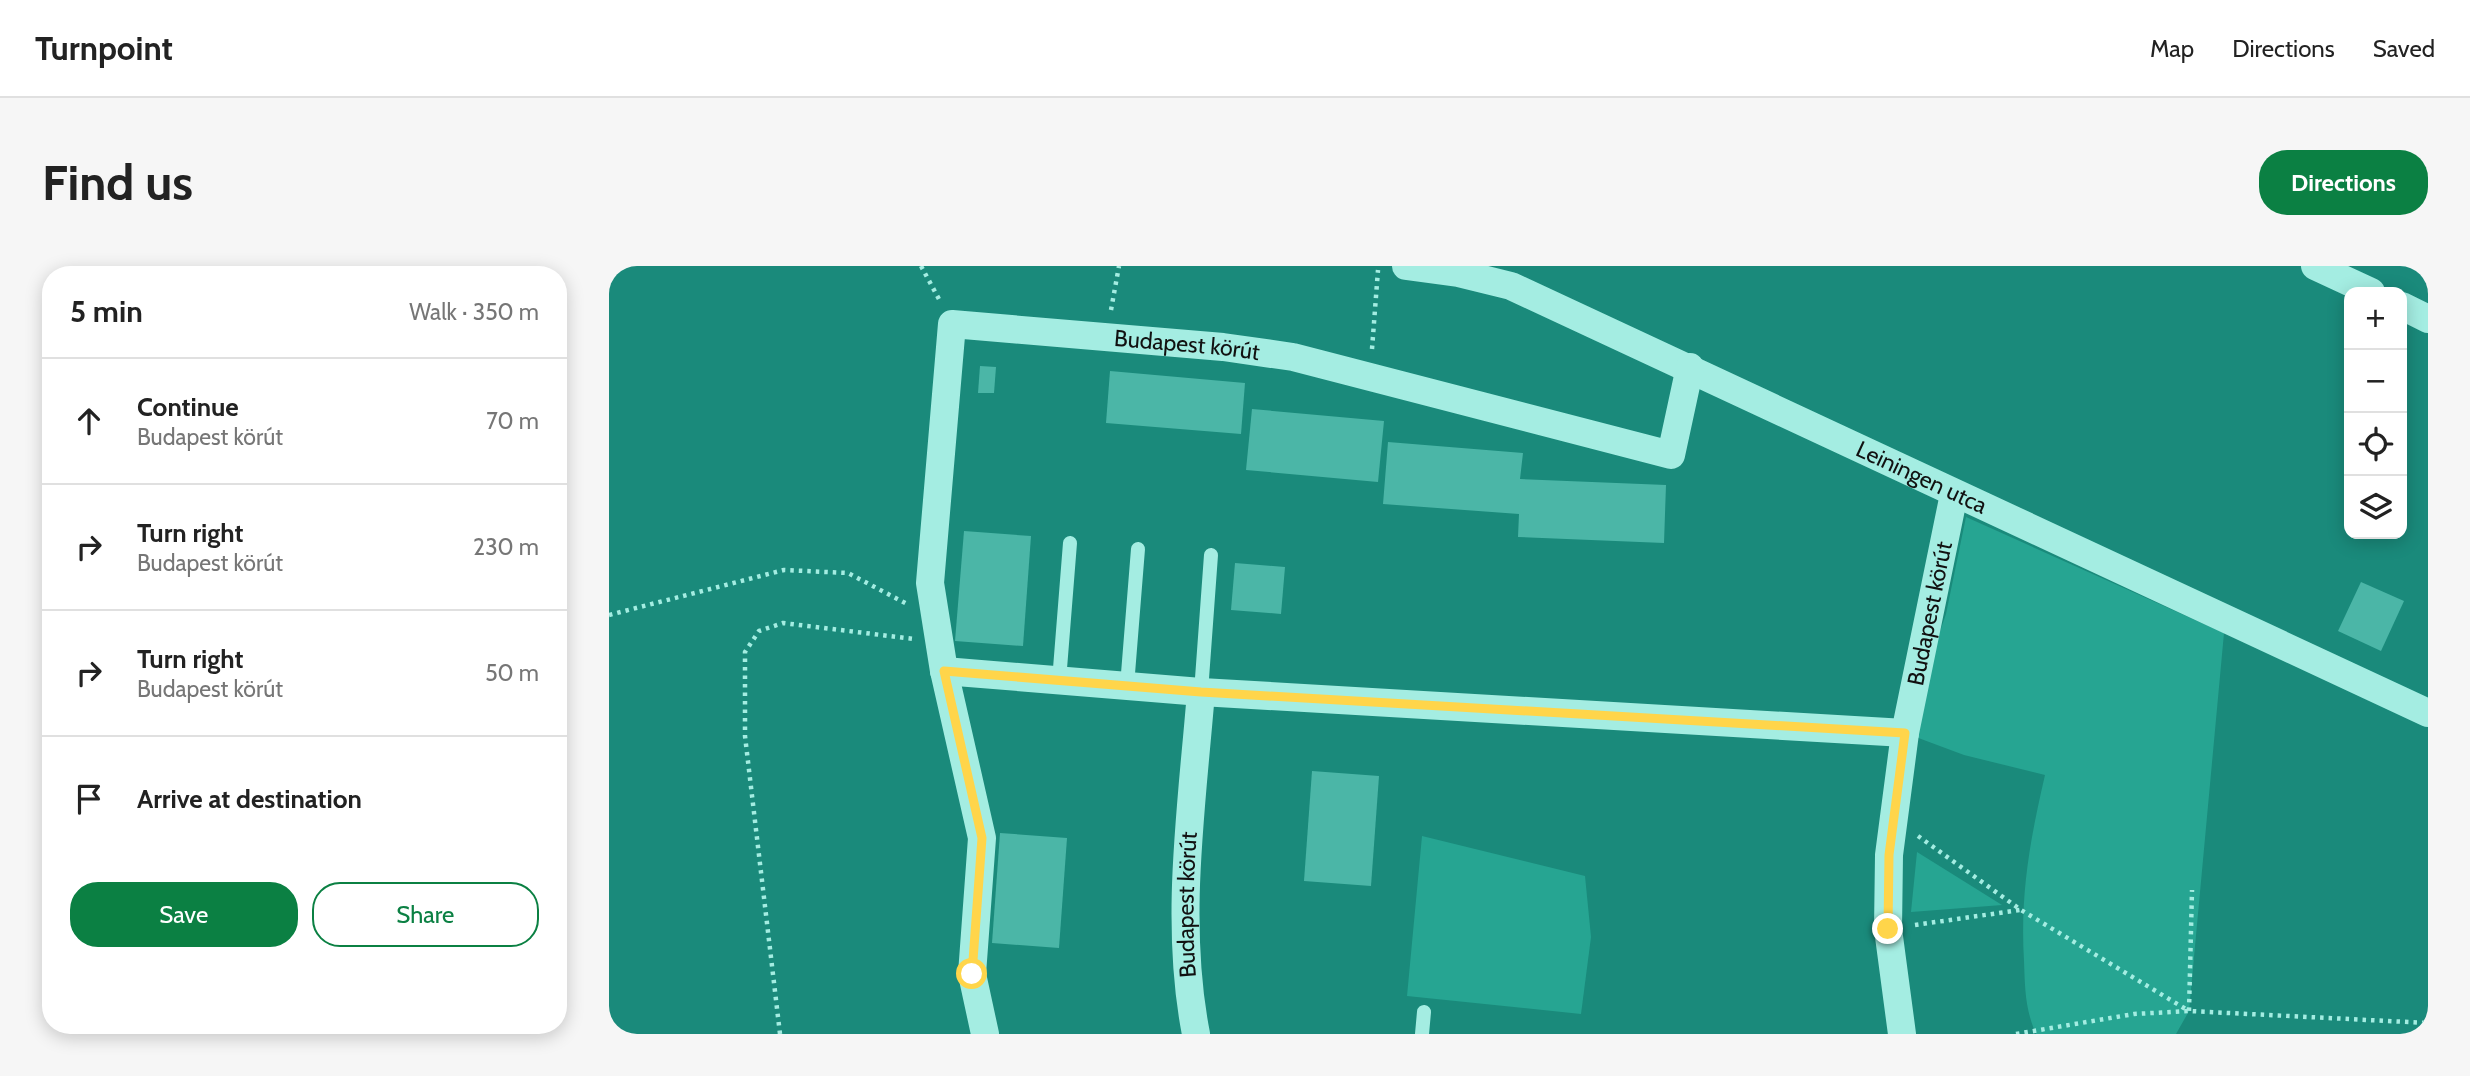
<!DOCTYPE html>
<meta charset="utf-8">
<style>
body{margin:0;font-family:Cabin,sans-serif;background:#f6f6f6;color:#222}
.controls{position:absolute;right:21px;top:21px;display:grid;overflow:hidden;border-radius:14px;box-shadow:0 4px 18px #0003}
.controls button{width:63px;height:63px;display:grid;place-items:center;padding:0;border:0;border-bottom:2px solid #e0e0e0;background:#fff;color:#222;font:35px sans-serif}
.stop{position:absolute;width:21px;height:21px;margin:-16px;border:5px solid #ffd54a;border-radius:50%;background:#fff}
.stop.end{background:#ffd54a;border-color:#fff;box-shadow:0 2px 7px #0008}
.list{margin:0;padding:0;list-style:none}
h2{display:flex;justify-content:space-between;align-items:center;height:91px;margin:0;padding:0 28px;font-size:30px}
h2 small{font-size:23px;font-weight:400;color:#767676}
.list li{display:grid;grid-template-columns:46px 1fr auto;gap:21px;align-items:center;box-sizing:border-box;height:126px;padding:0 28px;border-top:2px solid #e0e0e0}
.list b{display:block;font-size:26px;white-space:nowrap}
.list p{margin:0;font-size:23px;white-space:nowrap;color:#767676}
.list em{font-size:23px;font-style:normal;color:#767676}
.actions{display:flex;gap:14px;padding:21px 28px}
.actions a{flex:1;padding:16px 0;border:2px solid #0b8043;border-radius:28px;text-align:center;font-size:24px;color:#0b8043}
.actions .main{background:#0b8043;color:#fff}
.icon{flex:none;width:38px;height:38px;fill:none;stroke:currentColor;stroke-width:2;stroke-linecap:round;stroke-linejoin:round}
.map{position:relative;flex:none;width:1819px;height:768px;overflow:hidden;border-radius:28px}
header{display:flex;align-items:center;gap:42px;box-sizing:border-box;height:98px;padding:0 35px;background:#fff;border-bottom:2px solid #e0e0e0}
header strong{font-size:33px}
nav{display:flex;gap:38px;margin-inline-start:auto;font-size:24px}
.intro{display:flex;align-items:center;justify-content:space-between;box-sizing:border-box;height:168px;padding:0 42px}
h1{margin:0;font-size:49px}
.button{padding:18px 32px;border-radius:28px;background:#0b8043;color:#fff;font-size:24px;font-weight:700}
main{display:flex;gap:42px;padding:0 42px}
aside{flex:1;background:#fff;border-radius:28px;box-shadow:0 4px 18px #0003}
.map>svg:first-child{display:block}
</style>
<header>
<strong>Turnpoint</strong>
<nav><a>Map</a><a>Directions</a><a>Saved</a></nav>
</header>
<div class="intro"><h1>Find us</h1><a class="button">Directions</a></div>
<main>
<aside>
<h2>5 min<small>Walk · 350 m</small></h2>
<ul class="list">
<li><svg class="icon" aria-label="ahead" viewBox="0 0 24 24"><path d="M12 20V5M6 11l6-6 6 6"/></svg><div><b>Continue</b><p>Budapest körút</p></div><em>70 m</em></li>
<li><svg class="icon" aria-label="right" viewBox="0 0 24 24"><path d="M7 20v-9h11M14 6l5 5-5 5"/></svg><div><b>Turn right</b><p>Budapest körút</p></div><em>230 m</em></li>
<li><svg class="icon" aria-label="right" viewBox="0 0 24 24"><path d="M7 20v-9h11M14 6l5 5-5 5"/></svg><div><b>Turn right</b><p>Budapest körút</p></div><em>50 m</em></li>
<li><svg class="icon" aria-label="arrive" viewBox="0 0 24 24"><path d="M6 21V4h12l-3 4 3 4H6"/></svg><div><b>Arrive at destination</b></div></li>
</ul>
<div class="actions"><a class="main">Save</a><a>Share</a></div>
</aside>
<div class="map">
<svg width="1819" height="768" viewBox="0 0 1819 768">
<rect width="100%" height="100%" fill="#1a8a7b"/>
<!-- green -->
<g fill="#26a592">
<path d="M 1357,251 L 1615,367 L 1580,745 L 1567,768 L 1427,768 C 1416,743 1416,722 1415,695 C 1411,628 1421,574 1436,509 L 1355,489 L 1296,467 L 1337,348 Z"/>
<path d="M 813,570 L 976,610 L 982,671 L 972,748 L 798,730 Z"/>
<path d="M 1308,586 L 1393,639 L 1302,646 Z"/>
</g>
<!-- building -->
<g fill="#4bb6a7">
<path d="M 371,100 L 387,101 L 385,127 L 369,127 Z"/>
<path d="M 501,105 L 636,117 L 632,168 L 497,157 Z"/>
<path d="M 643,143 L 775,155 L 769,216 L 637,204 Z"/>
<path d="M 779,176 L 914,187 L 911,213 L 1057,219 L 1055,277 L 909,271 L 910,248 L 774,238 Z"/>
<path d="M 355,265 L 422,270 L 414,380 L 346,375 Z"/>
<path d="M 626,297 L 676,301 L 672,348 L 622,344 Z"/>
<path d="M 1752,316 L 1795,335 L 1772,385 L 1729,365 Z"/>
<path d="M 703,505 L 770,510 L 762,620 L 695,615 Z"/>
<path d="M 391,567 L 458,572 L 450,682 L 383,677 Z"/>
</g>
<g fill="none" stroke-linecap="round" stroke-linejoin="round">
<!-- path -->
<g stroke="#a4ede2" stroke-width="4.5" stroke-dasharray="3.5 5" stroke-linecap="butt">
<path d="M 312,0 L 331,35"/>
<path d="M 502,44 L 510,0"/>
<path d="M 763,83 L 769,4"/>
<path d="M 0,349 L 175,304 L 239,307 L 298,338"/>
<path d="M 1309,570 L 1412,644 L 1580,745 L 1583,624"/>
<path d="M 1306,659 L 1411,644"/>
<path d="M 171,768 L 136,470 L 136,386 L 150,365 L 174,357 L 305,373"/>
<path d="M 1407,768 L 1525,748 L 1580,745 L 1819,757"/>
</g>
<!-- service -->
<g stroke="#a4ede2" stroke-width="14">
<path d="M 450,415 L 461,277"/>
<path d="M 518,420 L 529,283"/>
<path d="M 592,426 L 602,289"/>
<path d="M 813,768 L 815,746"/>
</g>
<!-- minor -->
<g stroke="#a4ede2" stroke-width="28">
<path id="s1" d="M 797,0 L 849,7 L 902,20 L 1819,447"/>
<path d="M 1706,0 L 1762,26"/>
<path d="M 1793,40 L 1819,53"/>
<path d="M 335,405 L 592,426 L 1296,467"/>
<path id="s2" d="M 376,768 L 363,708 L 373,572 L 335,405 L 321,317 L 343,58 L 614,81 L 684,91 L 1062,189 L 1081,101"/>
<path id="s3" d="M 587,768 C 565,656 583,539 592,426"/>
<path id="s4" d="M 1293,768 L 1279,663 L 1280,589 L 1296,467 L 1345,228"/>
</g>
</g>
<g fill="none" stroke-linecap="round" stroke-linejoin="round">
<!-- route -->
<path stroke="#ffd54a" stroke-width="9" d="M 363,708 L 373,572 L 335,405 L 592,426 L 1296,467 L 1280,589 L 1279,663"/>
</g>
<g text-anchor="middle" stroke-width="7" stroke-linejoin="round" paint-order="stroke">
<!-- street labels -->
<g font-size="23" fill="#111" stroke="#1a8a7b">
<text dy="8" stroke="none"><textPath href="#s2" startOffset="954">Budapest körút</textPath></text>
<text dy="8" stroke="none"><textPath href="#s1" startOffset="560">Leiningen utca</textPath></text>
<text dy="8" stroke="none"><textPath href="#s4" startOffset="425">Budapest körút</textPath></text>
<text dy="8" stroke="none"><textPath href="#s3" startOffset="130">Budapest körút</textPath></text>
</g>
</g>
</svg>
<div class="controls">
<button>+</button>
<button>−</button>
<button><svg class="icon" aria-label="locate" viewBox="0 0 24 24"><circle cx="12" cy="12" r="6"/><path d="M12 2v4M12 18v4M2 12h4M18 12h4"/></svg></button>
<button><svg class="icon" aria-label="layers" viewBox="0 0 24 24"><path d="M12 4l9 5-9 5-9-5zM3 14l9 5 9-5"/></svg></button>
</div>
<div class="stop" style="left:363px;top:708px"></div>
<div class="stop end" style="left:1279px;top:663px"></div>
</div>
</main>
